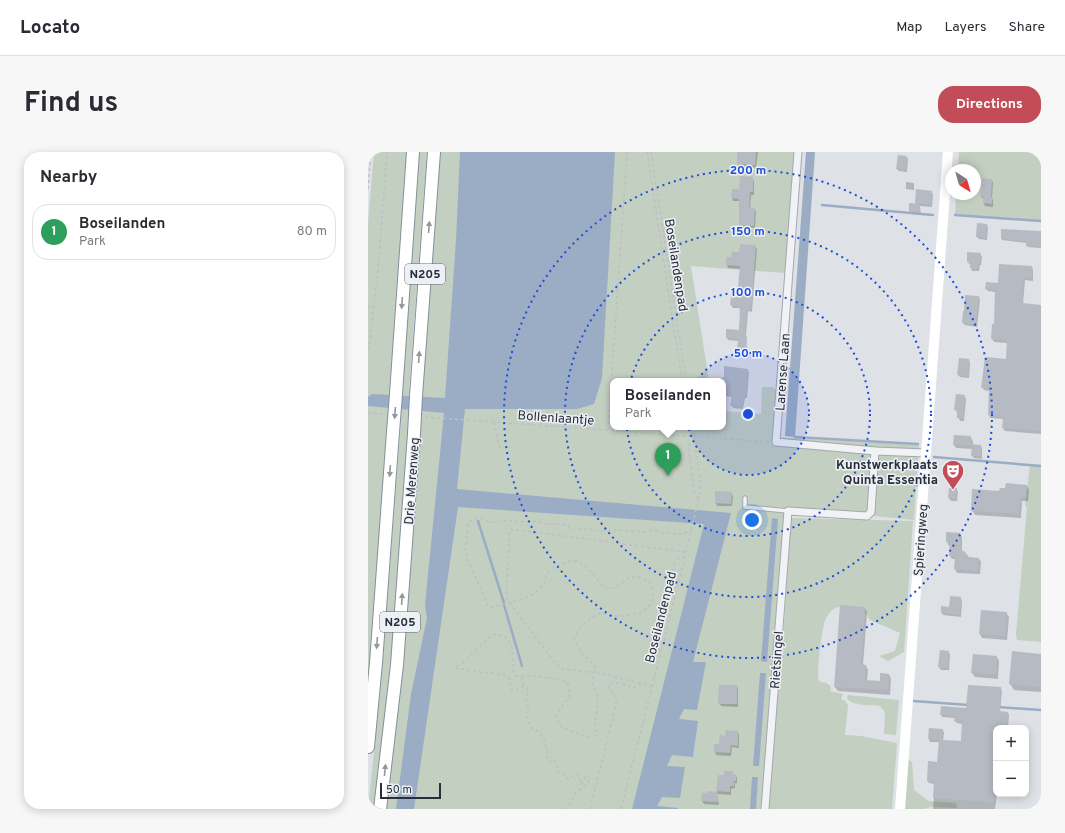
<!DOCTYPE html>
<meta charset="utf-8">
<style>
body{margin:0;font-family:Overpass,sans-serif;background:#f7f7f7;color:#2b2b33}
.controls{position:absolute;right:12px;bottom:12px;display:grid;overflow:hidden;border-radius:8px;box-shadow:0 2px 10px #0003}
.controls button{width:36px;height:36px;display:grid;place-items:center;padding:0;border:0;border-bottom:1px solid #e1e1e2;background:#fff;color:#2b2b33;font:20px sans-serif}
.compass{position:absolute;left:577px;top:12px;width:36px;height:36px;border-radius:50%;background:#fff;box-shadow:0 2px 10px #0003;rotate:143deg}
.scale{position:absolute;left:12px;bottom:10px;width:61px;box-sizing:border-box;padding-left:4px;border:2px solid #282e3c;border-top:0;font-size:11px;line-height:14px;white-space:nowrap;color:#282e3c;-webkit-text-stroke:3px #edf0f4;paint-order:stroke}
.you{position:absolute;left:384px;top:368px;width:14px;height:14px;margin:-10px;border:3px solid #fff;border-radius:50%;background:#1a73e8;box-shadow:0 0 0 6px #1a73e833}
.badge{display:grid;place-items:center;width:26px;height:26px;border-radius:50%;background:#c24c57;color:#fff;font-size:13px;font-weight:700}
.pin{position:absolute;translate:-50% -33px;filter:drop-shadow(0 1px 2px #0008)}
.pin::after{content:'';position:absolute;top:21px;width:14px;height:12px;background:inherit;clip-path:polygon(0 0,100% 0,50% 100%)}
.popup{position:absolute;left:242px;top:226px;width:116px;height:52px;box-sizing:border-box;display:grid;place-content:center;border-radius:8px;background:#fff;filter:drop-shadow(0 1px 3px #0005);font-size:13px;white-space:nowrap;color:#7c7c81}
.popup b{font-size:15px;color:#2b2b33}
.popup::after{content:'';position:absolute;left:50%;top:100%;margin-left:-8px;border:8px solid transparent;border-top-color:#fff}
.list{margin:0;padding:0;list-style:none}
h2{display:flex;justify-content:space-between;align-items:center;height:52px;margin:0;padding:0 16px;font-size:17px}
h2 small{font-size:13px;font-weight:400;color:#7c7c81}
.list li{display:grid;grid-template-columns:26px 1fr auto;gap:12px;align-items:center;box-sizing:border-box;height:56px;margin:0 8px 8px;padding:0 8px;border:1px solid #e1e1e2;border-radius:16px}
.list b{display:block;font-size:15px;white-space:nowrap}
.list p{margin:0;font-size:13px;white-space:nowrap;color:#7c7c81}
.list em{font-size:13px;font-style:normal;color:#7c7c81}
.map{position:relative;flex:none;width:673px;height:657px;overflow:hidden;border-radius:16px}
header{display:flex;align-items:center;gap:24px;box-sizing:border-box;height:56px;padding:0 20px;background:#fff;border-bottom:1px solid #e1e1e2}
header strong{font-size:19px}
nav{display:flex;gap:22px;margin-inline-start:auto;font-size:14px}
.intro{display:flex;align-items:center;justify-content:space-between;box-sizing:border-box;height:96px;padding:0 24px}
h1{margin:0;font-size:28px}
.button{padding:10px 18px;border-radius:16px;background:#c24c57;color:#fff;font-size:14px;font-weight:700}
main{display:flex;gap:24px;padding:0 24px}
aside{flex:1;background:#fff;border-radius:16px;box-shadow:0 2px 10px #0003}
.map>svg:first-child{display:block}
</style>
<header>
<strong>Locato</strong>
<nav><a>Map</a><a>Layers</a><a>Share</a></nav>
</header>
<div class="intro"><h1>Find us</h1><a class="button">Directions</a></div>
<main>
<aside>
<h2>Nearby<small></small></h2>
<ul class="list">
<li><span class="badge" style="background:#2e9e5b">1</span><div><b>Boseilanden</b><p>Park</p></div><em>80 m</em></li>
</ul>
</aside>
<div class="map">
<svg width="673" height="657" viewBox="0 0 673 657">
<rect width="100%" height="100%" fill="#dee1e6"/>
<!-- green -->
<g fill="#c3cfc0">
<path d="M 6,0 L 59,0 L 41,238 L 53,239 L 66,0 L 426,0 L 417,121 L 323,114 L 341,229 L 245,229 L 245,275 L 355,275 L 355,259 L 393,262 L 394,235 L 405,235 L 408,239 L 405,285 L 551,293 L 546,368 L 423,356 L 396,657 L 13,657 L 30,450 L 9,657 L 0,657 L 13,532 L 33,269 L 22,267 L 0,545 L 0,71 Z"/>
<path d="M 591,0 L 673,0 L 673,70 L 587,63 L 588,42 L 607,42 L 607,18 L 590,18 Z"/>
<path d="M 662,313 L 673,314 L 673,490 L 649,488 L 648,483 L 659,355 L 657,354 Z"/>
<path d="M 423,366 L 545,369 L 536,500 L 520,509 L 511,504 L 527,499 L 532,481 L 502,468 L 494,456 C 485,455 472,452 464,458 C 461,461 458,465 457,469 C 454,476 448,522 451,528 C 451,529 452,530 453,530 C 458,531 461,531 463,536 L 462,539 L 475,542 L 474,544 L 473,548 L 476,548 L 480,553 L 477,582 L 478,583 L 493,584 L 529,591 L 524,657 L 401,657 L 409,542 L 412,536 Z"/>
<path d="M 480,543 L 531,548 L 528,583 L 516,582 L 517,560 L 512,554 C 503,553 483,554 479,546 Z"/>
<path d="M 540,607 L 544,610 L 546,638 L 560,649 L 588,651 L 589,656 L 563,655 L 555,657 L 537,657 Z"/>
</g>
<!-- water -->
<g fill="#9badc4">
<path d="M 92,0 L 247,0 L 234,226 L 226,252 L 209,257 L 97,257 L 89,337 L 363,361 L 325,510 L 338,510 L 329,558 L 316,557 L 311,567 L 330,569 L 325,605 L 304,603 L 299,614 L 317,615 L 312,646 L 294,645 L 289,654 L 310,656 L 310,657 L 264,657 L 336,372 L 90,355 L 46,657 L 28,657 L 43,542 L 59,466 L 57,453 L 76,261 L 0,254 L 0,245 L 4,242 L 77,246 L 88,88 Z"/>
<path d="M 438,0 L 447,0 L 427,285 L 417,284 Z"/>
<path d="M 404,366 L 410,367 L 399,510 L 393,509 Z"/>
<path d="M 392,521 L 398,521 L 391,614 L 385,614 Z"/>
<path d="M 384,625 L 390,625 L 388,657 L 382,657 Z"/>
</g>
<!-- shadow -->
<g fill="#0003">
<path d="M 370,0 L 390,0 L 388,16 L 372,15 L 370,12 Z"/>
<path d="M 539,5 L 540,7 L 539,20 L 531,19 L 529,17 Z"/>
<path d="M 384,26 L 386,29 L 386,43 L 383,43 L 382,56 L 386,57 L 388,59 L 387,76 L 373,75 L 372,73 L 372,49 L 365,49 L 364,46 L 364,38 L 372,38 Z"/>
<path d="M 624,28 L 625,31 L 624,46 L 625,48 L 625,55 L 617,54 L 616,51 L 616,47 L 615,47 L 613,44 Z"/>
<path d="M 538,30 L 546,31 L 546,38 L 538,37 Z"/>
<path d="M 563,40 L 565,42 L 564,55 L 552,54 L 553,63 L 543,62 L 542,59 L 549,53 L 548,51 Z"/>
<path d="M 619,73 L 620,76 L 619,88 L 611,87 L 609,85 Z"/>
<path d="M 673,80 L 673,96 L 660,95 L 659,91 L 634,88 L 634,87 Z"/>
<path d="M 387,94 L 389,97 L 384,160 L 380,159 L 378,183 L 379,201 L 372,201 L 370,198 L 371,189 L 360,188 L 359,186 L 371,179 L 373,159 L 371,156 L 365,156 L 363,153 L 370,146 L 373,117 L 360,116 L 359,113 L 364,106 Z"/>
<path d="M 612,102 L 614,105 L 613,113 L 612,113 L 611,119 L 604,119 L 603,116 L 603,112 L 601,112 L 600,109 Z"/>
<path d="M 664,115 L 665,118 L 665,129 L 657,128 L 655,152 L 673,154 L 673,282 L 637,279 L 635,276 L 636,267 L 622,266 L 621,263 L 622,239 L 616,238 L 614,235 L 639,208 L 640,191 L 626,190 L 624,187 L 625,173 L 627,174 L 628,140 L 620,139 L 618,137 L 631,132 Z"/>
<path d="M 611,145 L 612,148 L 609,175 L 597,173 L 595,171 Z"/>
<path d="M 601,208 L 602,211 L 601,226 L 592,225 L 590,223 Z"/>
<path d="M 379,218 L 381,220 L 379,246 L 377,246 L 375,257 L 365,256 L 363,253 L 364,245 L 358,244 L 357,242 L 357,235 L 355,234 L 355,229 L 352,229 L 352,226 L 357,226 Z"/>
<path d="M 596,244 L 598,247 L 596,269 L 592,269 L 588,258 Z"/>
<path d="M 603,287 L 605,289 L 605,293 L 613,294 L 614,296 L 614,307 L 606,306 L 604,304 L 605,297 L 588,296 L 586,293 Z"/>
<path d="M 659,334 L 661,338 L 660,349 L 654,349 L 653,366 L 607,363 L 604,358 L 632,340 Z"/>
<path d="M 588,337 L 590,340 L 589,349 L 583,349 L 581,346 Z"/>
<path d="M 363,341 L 365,344 L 364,354 L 349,354 L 348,351 Z"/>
<path d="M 579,381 L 592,382 L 594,386 L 594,400 L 601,406 L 611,407 L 613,410 L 612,422 L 589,421 L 587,417 L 587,407 L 584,407 L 582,404 L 583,394 L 581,394 L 579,390 Z"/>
<path d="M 593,446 L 594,449 L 593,465 L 575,463 L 574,461 L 582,456 Z"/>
<path d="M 497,456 L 499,461 L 495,513 L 498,514 L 500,518 L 499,529 L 513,530 L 521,522 L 523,527 L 522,543 L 470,539 L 467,535 Z"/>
<path d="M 638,461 L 641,465 L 639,488 L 614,486 L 612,482 Z"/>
<path d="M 580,500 L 582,502 L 581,518 L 573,518 L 571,515 Z"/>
<path d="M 645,500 L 673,503 L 673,540 L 646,538 L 642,532 Z"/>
<path d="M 629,505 L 631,509 L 630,527 L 607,525 L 604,521 Z"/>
<path d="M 369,534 L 370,537 L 370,555 L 353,554 L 352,552 Z"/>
<path d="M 633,536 L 634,539 L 632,560 L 640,561 L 641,563 L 640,575 L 634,575 L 634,576 L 628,576 L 629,642 L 627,657 L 565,657 L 567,632 L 561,631 L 560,629 L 570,611 L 572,590 L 562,590 L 561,587 L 562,577 L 574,578 L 576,580 L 575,589 L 593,590 L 595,572 L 589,571 L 587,569 L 587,566 L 574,565 L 573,562 L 599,557 Z"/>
<path d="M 370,580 L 371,583 L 371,596 L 364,595 L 363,604 L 348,603 L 347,600 L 358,585 Z"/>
<path d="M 364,620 L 365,623 L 368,623 L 369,626 L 369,631 L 367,631 L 367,636 L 363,637 L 363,643 L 349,642 L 351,653 L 336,652 L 334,649 L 339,643 L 340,640 L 350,641 L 349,639 L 357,625 Z"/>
</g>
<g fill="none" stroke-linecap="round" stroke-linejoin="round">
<!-- stream -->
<g stroke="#9badc4" stroke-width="2.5">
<path d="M 454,53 L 565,63"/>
<path d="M 587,63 L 673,69"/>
<path d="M 427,285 L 550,292"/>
<path d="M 566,305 L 673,314"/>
<path d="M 110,369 L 136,451"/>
<path d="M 136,453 L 154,514"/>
<path d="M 545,549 L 601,553"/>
<path d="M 630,555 L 673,558"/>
</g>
</g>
<!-- building -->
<g fill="#b6bac3">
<path d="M 369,0 L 388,0 L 387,13 L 369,12 Z"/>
<path d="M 530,3 L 539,4 L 538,18 L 528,17 Z"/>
<path d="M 372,24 L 385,25 L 385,40 L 382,40 L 381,55 L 387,56 L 386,74 L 371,73 L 371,47 L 363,46 L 364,37 L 371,37 Z"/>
<path d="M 614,26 L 624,27 L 623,45 L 624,45 L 624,52 L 615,51 L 615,44 L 612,44 Z"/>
<path d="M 548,37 L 564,39 L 563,53 L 547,51 Z"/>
<path d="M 541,51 L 552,52 L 552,60 L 541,60 Z"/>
<path d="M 609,71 L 619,72 L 618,86 L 608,85 Z"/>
<path d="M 633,77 L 673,79 L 673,95 L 658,94 L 658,90 L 633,87 Z"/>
<path d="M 372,92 L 388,93 L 383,157 L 379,157 L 377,180 L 379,187 L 378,199 L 369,199 L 370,187 L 358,186 L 358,177 L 371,178 L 372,156 L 370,156 L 369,154 L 362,153 L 363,144 L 369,145 L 372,114 L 358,113 L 358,105 L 363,105 L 364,100 L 371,100 Z"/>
<path d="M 599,100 L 613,101 L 612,111 L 611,110 L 610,117 L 602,116 L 602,110 L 599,110 Z"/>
<path d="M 631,112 L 664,114 L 664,126 L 656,126 L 654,151 L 673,153 L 673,279 L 634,276 L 635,265 L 620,263 L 621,236 L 613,236 L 617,205 L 638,207 L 639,188 L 623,187 L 624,172 L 626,172 L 627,138 L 617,137 L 618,130 L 630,131 Z"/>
<path d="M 597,143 L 611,144 L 608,172 L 594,171 L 595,159 L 596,159 Z"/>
<path d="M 591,206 L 601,207 L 600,224 L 589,223 Z"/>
<path d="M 356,214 L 380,217 L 378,244 L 376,244 L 374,255 L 362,254 L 364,243 L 356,242 L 357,232 L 355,232 L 355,225 L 356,225 Z"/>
<path d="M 588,242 L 597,243 L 595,267 L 589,266 L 589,259 L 586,258 Z"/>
<path d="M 586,283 L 603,284 L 603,286 L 604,286 L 604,294 L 585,293 Z"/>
<path d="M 604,292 L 613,293 L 613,304 L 603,304 Z"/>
<path d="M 638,331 L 659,333 L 658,345 L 653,345 L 651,362 L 603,359 L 604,337 L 631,339 L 632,336 L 637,336 Z"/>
<path d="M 581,336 L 589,336 L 588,347 L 580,346 Z"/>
<path d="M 347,339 L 364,340 L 363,352 L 347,351 Z"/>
<path d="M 578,380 L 592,381 L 593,399 L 596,399 L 601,405 L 611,406 L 610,419 L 586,417 L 587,404 L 581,404 L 582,390 L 578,390 Z"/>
<path d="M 582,444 L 593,445 L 592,463 L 573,461 L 573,454 L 581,455 Z"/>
<path d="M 472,453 L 497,455 L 493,512 L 498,513 L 497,528 L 512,529 L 512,521 L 521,522 L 520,538 L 466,535 Z"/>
<path d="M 613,458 L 639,460 L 637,484 L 611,482 Z"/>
<path d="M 572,498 L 581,499 L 580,516 L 570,515 Z"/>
<path d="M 644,499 L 673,502 L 673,535 L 641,532 Z"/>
<path d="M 605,502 L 629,504 L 628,523 L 603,521 Z"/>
<path d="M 351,533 L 369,533 L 369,552 L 350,552 Z"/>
<path d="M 600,533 L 633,535 L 632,559 L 640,560 L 639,573 L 628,572 L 628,636 L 627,651 L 565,646 L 566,629 L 559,629 L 560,609 L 569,610 L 571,588 L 560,587 L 561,576 L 575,577 L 574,588 L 593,589 L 594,569 L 586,569 L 587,564 L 572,563 L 573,554 L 598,556 Z"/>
<path d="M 358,578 L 370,579 L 370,594 L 363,593 L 362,601 L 346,600 L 346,592 L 351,592 L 352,583 L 357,584 Z"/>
<path d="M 356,619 L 365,619 L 364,622 L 368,622 L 368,629 L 366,629 L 366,634 L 362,634 L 362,640 L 348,639 L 350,623 L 356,623 Z"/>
<path d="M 339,639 L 349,640 L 350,650 L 333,649 L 334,641 L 338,641 Z"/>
</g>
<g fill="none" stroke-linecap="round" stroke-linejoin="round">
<!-- lane casing -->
<g stroke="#a4a8b0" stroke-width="5.5">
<path id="lane" d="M 377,346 L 377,355 L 420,359"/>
</g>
<!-- street casing -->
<g stroke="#a4a8b0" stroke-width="9">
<g id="street">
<path d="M 430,0 L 408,290 L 507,299 L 558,301"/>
<path d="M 397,657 L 420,359 L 499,364 L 503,360 L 507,299"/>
</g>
</g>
<!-- highway casing -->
<g stroke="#878e9c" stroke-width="14">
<g id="highway">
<path d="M 28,242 L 45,0"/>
<path d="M 48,244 L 66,0"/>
<path d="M 0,595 L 8,511 L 25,280"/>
<path d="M 12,657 L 29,513 L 46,282"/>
</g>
</g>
<!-- path -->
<g stroke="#bcbfc5" stroke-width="1.5" stroke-dasharray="3 3" stroke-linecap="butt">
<path d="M 279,0 L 314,229"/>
<path d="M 283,0 L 318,229"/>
<path d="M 0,37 L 3,0"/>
<path d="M 0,155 L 6,155"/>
<path d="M 0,198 L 2,188 L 11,107 L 19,0"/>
<path d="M 0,261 L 18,262"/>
<path d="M 57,265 L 401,290"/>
<path d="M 126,270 L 133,300"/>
<path d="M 321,275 L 325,278"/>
<path d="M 240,278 L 259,0"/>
<path d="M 327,288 L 320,294 L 326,340 L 331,347"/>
<path d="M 292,498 L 286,492 L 292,462 L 306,413 L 309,407 L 317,405"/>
<path d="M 156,534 C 153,530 154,527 157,523"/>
<path d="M 284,534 L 240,523 L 223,520 L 192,517 L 139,448 L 139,427 L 142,377 L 317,400"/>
<path d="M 196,657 L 202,652 L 208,640 L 220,632 L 221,624 L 220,623 L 219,623 L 213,632 L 210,622 L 208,622 L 201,626 L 199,627 L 196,621 L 190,619 L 189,618 C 190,614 190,611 186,608 L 182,610 L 180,609 C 179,602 178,584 170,579 C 168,578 166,578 164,577 L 160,569 L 159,563 L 161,559 L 158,547 L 160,539 L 159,535 L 156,534 L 148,538 L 144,538 L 143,536 L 141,526 L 137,523 L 127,522 L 125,521 L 117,521 L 87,516 L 89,514 L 94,512 L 120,486 L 127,482 C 151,485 142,506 146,522 L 150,525 L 157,523 L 191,527 L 199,530 C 208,549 192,550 188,566 L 193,575 L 220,585 L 225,585 L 228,583 L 227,569 L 229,559 L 229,543 L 224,531 L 228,515 L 214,502 L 206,486 L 207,483 L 217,471 L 228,463 L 233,461 L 246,464 L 258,464 L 275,460 L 283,452 L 285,442 L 284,434 L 280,429 L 271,425 L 263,425 L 246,436 L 239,436 L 233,432 L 220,416 L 209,409 L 201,409 L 183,417 L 178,424 L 177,430 L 174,434 L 166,442 L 151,448 L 125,455 L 120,455 L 97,400 L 97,396 L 99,389 L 99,379 L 100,373 L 105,366 L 112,366 L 121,370 L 130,370 L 140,368 L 149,370 L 169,369 L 178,372 L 187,372 L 200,373 L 202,377 L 205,378 L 215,376 L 232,379 L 251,378 L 276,380 L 284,378 L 296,381 L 314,382 L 323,378"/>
<path d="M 222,657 L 248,553 C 249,545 245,541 240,535 L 240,533 C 247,529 258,532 264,536 L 275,532"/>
<path d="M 253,657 L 317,405 L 333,336 L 325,275"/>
</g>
<!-- lane -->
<use href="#lane" stroke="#f0f2f5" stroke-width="3.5"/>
<!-- street -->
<use href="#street" stroke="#f0f2f5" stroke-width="7"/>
<!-- secondary -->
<path stroke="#fff" stroke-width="10" d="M 532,657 L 558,301 L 580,0"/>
<!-- highway -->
<use href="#highway" stroke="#fff" stroke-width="12"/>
<!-- highway-bridge casing -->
<g stroke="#878e9c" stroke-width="14" stroke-linecap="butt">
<g id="highway-bridge">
<path d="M 25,280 L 28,242"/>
<path d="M 46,282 L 48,244"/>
</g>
</g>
<!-- highway-bridge -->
<use href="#highway-bridge" stroke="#fff" stroke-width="12"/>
</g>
<!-- one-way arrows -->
<defs><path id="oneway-solid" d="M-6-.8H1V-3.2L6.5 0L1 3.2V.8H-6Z"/></defs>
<g fill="#94969e">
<use href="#oneway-solid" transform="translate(61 75) rotate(-86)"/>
<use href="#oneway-solid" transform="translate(34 151) rotate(94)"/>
<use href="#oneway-solid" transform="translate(51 205) rotate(-86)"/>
<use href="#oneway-solid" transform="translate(27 261) rotate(94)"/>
<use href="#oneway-solid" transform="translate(22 319) rotate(94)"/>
<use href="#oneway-solid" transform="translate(34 447) rotate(-86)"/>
<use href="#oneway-solid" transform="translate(9 491) rotate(94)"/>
<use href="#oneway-solid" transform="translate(17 618) rotate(-84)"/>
</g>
<!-- distance rings -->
<circle cx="380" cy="262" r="61" fill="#1d4ed8" fill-opacity=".12"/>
<g fill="none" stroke="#1d4ed8" stroke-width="2" stroke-dasharray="2 4">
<circle cx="380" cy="262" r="61"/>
<circle cx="380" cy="262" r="122"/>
<circle cx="380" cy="262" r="183"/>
<circle cx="380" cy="262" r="244"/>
</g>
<!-- icons -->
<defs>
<g id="theatre-pin" transform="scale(1.15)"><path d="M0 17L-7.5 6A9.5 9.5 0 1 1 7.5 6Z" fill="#c24c57" stroke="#edf0f4"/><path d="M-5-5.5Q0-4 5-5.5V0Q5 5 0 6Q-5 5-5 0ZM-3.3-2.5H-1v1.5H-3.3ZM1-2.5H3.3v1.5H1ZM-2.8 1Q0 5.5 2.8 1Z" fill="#fff"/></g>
</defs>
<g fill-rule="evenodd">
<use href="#theatre-pin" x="585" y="319"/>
</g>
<g text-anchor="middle" stroke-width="3" stroke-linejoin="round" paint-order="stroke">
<!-- shield labels -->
<g fill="#edf0f4" stroke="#636873" stroke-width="1">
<rect x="37" y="112" width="40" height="20" rx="3"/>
<rect x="12" y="460" width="40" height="20" rx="3"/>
</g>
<g font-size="12" font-weight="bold" fill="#282e3c">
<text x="57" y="126">N205</text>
<text x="32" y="474">N205</text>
</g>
<!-- street labels -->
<g font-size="13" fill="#282e3c" stroke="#edf0f4">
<text transform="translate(309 113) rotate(81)" y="5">Boseilandenpad</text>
<text transform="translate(414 220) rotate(-86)" y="5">Larense Laan</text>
<text transform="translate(188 265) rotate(4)" y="5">Bollenlaantje</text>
<text transform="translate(43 329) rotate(-86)" y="5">Drie Merenweg</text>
<text transform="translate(552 388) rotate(-86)" y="5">Spieringweg</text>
<text transform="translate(292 465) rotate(-76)" y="5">Boseilandenpad</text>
<text transform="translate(408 508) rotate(-86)" y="5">Rietsingel</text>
</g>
<!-- poi labels -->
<g font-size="13" font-weight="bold" fill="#282e3c" stroke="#edf0f4" text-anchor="end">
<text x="570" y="317">Kunstwerkplaats<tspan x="570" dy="15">Quinta Essentia</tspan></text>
</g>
</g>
<circle cx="380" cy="262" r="6" fill="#1d4ed8" stroke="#edf0f4" stroke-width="2"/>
<g font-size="12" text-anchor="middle" font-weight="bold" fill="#1d4ed8" stroke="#edf0f4" stroke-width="3" stroke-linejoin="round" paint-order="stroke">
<text x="380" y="22">200 m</text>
<text x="380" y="83">150 m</text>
<text x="380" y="144">100 m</text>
<text x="380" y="205">50 m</text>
</g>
</svg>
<div class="controls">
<button>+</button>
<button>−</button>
</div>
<svg class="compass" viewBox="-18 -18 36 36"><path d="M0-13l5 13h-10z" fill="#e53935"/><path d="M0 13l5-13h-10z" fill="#7c7c81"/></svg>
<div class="scale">50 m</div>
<div class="you"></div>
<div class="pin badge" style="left:300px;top:324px;background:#2e9e5b">1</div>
<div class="popup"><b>Boseilanden</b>Park</div>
</div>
</main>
